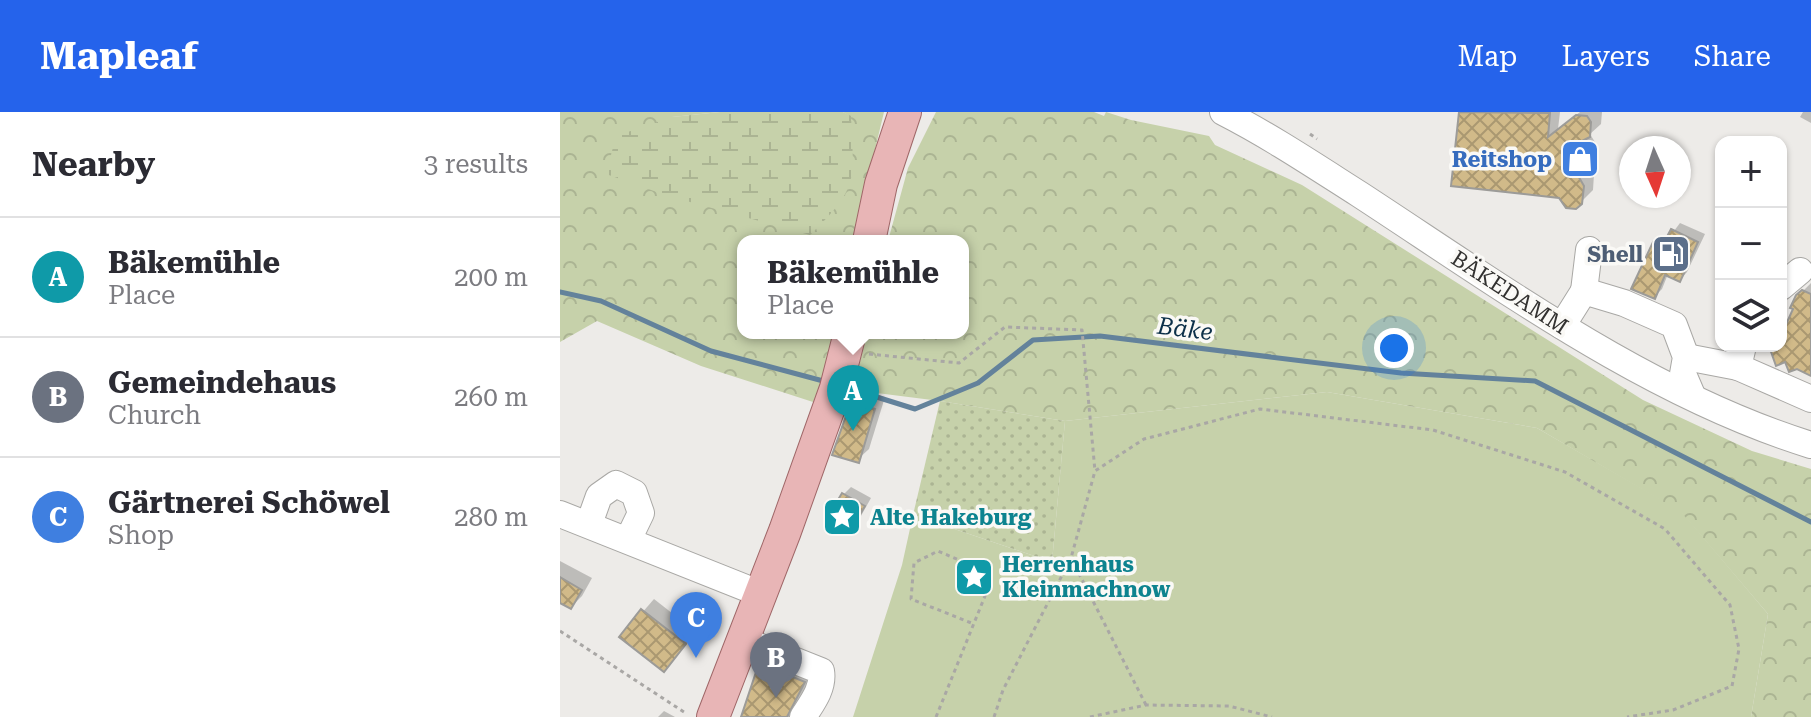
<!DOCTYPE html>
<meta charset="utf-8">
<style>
body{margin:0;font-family:"Roboto Serif",serif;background:#f2f2f3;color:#2b2b33}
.controls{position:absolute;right:24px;top:24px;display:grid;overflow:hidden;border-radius:16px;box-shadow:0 2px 6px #0004}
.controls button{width:72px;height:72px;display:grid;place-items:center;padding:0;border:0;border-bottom:2px solid #e1e1e2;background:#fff;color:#2b2b33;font:40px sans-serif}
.compass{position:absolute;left:1059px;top:24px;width:72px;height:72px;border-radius:50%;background:#fff;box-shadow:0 2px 6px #0004;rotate:177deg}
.you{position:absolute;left:834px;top:236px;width:28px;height:28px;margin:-20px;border:6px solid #fff;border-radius:50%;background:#1a73e8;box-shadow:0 0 0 12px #1a73e833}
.badge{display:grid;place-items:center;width:52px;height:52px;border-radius:50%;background:#2563eb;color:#fff;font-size:26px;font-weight:700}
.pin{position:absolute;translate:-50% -66px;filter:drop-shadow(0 2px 4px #0008)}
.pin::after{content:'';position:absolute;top:42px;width:28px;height:24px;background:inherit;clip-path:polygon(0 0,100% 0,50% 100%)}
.popup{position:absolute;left:177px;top:123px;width:232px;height:104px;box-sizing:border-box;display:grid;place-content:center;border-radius:16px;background:#fff;filter:drop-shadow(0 2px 6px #0005);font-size:26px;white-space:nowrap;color:#7c7c81}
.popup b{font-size:30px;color:#2b2b33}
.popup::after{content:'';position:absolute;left:50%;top:100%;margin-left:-16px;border:16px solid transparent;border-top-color:#fff}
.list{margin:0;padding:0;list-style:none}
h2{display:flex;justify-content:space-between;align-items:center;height:104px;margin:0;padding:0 32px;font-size:34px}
h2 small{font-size:26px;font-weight:400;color:#7c7c81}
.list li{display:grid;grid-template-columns:52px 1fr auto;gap:24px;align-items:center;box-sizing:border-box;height:120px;padding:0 32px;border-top:2px solid #e1e1e2}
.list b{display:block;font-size:30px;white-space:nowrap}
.list p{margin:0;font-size:26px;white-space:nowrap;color:#7c7c81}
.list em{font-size:26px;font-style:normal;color:#7c7c81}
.icon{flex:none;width:44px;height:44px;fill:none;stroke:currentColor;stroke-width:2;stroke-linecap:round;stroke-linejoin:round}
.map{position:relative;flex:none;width:1251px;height:605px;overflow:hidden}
header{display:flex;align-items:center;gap:48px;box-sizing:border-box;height:112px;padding:0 40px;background:#2563eb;color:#fff}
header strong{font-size:38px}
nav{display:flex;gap:44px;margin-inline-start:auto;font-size:28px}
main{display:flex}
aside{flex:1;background:#fff}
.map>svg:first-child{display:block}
</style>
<header>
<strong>Mapleaf</strong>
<nav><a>Map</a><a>Layers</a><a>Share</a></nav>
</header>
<main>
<aside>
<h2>Nearby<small>3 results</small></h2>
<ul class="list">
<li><span class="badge" style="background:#0f9aa8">A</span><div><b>Bäkemühle</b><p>Place</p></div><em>200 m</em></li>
<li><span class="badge" style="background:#6b7280">B</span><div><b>Gemeindehaus</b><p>Church</p></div><em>260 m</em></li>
<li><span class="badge" style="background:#3f7fe0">C</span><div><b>Gärtnerei Schöwel</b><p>Shop</p></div><em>280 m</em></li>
</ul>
</aside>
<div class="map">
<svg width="1251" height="605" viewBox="0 0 1251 605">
<defs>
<pattern id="forest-crowns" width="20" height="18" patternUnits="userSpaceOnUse" patternTransform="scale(2)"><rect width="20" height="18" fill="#c6d1aa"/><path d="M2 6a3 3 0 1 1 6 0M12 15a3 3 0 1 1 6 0" fill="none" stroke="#abb493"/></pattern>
<pattern id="wetland-marsh" width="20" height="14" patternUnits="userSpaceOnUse" patternTransform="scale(2)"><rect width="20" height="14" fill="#c6d1aa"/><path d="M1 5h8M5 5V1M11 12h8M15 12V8" fill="none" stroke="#abb493"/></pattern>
<pattern id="garden-dots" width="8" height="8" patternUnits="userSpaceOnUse" patternTransform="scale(2)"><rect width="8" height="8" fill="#c6d1aa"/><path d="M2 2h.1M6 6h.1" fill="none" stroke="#abb493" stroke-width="1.8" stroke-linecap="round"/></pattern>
<pattern id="building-cross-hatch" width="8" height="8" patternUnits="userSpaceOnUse" patternTransform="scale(2)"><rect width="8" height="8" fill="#d1ba89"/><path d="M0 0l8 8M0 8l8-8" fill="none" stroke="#aa9871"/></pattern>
</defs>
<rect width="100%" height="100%" fill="#edebe8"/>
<!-- green -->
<path fill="#c6d1aa" d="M 767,280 L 977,316 L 1121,399 L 1208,502 L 1191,605 L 293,605 L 342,453 L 353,403 L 492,450 L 505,309 Z"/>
<!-- forest -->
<g fill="url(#forest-crowns)">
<path d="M 0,0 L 160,0 L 112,5 L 291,5 L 283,0 L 324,0 L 293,129 L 183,129 L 183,221 L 273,221 L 262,273 L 253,290 L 141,254 L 37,209 L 0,230 Z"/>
<path d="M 376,0 L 534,0 L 544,4 L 546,0 L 571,8 L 649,24 L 655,33 L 742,73 L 1083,288 L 1192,339 L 1251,357 L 1251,605 L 1191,605 L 1208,502 L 1121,400 L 977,316 L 767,280 L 505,309 L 380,289 L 293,278 L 307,221 L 403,221 L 403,129 L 328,129 L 348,56 Z"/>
</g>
<!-- wetland -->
<path fill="url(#wetland-marsh)" d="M 160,0 L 283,0 L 291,4 C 294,70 299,75 250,123 L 108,84 L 46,62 L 56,24 L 112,5 Z"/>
<!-- garden -->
<path fill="url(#garden-dots)" d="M 380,289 L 505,309 L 492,450 L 353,403 Z"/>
<!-- shadow -->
<g fill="#0003">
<path d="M 901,0 L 1000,0 L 998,17 L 1020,0 L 1042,0 L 1041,12 L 1030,22 L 1038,35 L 1038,43 L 1029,52 L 1034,62 L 1033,78 L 1016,95 L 1000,84 L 893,73 Z"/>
<path d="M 1243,0 L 1251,0 L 1251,11 L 1240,5 Z"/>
<path d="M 1120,111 L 1145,122 L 1127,160 L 1120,168 L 1108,162 L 1102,177 L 1094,185 L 1095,131 L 1102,124 L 1108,127 Z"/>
<path d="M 1251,171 L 1251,261 L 1226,247 L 1211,234 L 1221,234 L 1221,217 L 1230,209 L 1238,184 Z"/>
<path d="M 305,279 L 325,285 L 309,337 L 297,348 L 293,291 Z"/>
<path d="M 291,375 L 311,386 L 297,411 L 289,419 L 284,382 Z"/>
<path d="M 0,449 L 32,466 L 22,484 L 11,495 L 0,489 Z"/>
<path d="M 94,487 L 136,520 L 104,558 L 62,524 Z"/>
<path d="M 215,538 L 258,554 L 248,605 L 183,605 L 200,553 Z"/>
<path d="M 104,599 L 115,605 L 98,605 Z"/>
</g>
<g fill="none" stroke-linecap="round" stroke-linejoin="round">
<!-- stream -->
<g stroke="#63829b" stroke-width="5">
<path d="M 0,180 L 41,189 L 151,239 L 267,270"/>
<path d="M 288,276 L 355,297 L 418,271 L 473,228 L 540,224 L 841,261 L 975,269 L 1251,410"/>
</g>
</g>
<!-- building -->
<g fill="url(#building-cross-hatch)" stroke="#9c9b98" stroke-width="2">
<path d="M 899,0 L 990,1 L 988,25 L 1016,3 L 1027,4 L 1031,10 L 1030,25 L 1018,31 L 1028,47 L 1027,57 L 1017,62 L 1024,74 L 1022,92 L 1016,97 L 1006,96 L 999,86 L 891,74 Z"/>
<path d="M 1111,117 L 1138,130 L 1120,170 L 1105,163 L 1095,187 L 1071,177 L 1093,130 L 1102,134 Z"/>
<path d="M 1242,178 L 1251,182 L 1251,264 L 1237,257 L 1229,260 L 1225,250 L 1216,254 L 1209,234 L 1221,234 L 1221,218 L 1224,217 L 1233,197 L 1230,196 L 1236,183 Z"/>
<path d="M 291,290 L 315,297 L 299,351 L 272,343 Z"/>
<path d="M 282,381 L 305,394 L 289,421 L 266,408 Z"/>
<path d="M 0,465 L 22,478 L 11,497 L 0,491 Z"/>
<path d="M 81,497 L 126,532 L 104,560 L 59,525 Z"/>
<path d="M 199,551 L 245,570 L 227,605 L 181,605 Z"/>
</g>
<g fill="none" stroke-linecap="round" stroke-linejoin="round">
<!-- minor casing -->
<g stroke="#a9a8a5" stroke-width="28">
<g id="minor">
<path d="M 663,0 C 710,24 755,54 799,82 C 940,174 1089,283 1251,333"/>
<path d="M 1221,175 L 1240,159"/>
<path d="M 1024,179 L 1029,138"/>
<path d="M 1002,214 L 1024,179 L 1064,191 L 1114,213 L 1126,245 L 1123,262 L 1132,283"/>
<path d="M 1183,234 L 1178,255 L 1251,287"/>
<path d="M 1126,245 L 1178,255"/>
<path d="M 0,402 L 201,482"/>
<path d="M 29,412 L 39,384 L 56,372 L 74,381 L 81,401 L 68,428"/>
<path d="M 183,528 L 261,559 C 264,576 252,591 243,605"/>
</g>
</g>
<!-- major casing -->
<g stroke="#9f6768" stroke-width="34">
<g id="major">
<path d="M 309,129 L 321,72 L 345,0"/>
<path d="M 153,605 L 225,419 L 276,276 L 290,221"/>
</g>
</g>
<!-- path -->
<g stroke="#a9a7a5" stroke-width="3" stroke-dasharray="4 4" stroke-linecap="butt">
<path d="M 750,22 L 757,27"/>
<path d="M 309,242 L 399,251 L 445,215 L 522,218 L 535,359"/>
<path d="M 0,519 L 127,602"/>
<path d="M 586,593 L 511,446 L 535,359 L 584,327 L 700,297 L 873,318 L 1005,360 L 1105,417 L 1170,493 L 1179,537 L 1172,574 L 1113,598 L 1067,605"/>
<path d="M 376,605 L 425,484 L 422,458 L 378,439 L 354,451 L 351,487 L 414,512"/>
<path d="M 434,605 L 443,578 L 511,446"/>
<path d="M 530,605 L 586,593 L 669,594 L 712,605"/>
</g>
<!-- minor -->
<use href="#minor" stroke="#fff" stroke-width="26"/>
<!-- major -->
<use href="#major" stroke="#e8b5b6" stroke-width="32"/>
</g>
<!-- icons -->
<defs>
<g id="shop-square" transform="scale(2)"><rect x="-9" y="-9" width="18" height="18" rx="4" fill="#3f7fe0" stroke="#faf9f6"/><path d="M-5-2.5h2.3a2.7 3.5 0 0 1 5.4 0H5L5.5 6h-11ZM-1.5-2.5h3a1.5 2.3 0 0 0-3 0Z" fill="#fff"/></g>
<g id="fuel-square" transform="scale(2)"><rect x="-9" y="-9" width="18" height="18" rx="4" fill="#5c6f8a" stroke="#faf9f6"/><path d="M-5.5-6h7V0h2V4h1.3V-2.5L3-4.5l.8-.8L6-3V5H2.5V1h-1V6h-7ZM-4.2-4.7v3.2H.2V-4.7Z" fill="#fff"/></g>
<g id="sight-square" transform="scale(2)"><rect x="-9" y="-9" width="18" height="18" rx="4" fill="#0f9aa8" stroke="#faf9f6"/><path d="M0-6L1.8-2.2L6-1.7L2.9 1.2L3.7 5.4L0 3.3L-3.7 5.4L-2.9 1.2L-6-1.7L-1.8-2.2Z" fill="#fff"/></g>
</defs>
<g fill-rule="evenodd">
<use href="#shop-square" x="1020" y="47"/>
<use href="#fuel-square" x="1111" y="142"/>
<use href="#sight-square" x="282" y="405"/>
<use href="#sight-square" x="414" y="465"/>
</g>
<g text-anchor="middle" stroke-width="7" stroke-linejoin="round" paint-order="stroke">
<!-- shop labels -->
<g font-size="22" font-weight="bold" fill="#366cbe" stroke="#faf9f6" text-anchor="end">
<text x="992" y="55">Reitshop</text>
</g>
<!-- service labels -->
<g font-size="22" font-weight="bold" fill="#4e5e75" stroke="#faf9f6" text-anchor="end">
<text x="1083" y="150">Shell</text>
</g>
<!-- street labels -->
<g font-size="22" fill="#333231" stroke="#faf9f6">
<text transform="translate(950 180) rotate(33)" y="8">BÄKEDAMM</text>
</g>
<!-- culture labels -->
<g font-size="22" font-weight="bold" fill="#0d838f" stroke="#faf9f6" text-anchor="start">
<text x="310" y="413">Alte Hakeburg</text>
<text x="442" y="460">Herrenhaus<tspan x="442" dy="25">Kleinmachnow</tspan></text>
</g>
<!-- water labels -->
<g font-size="24" font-style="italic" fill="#0c3049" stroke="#faf9f6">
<text transform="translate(625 217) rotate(7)" y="8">Bäke</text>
</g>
</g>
</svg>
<div class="controls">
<button>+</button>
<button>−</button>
<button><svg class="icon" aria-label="layers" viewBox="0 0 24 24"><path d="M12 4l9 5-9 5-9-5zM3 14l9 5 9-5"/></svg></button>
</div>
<svg class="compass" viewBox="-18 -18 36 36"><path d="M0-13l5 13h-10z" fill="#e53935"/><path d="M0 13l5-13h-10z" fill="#7c7c81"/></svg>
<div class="you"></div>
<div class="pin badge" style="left:293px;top:319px;background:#0f9aa8">A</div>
<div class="popup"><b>Bäkemühle</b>Place</div>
<div class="pin badge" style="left:216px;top:586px;background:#6b7280">B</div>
<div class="pin badge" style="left:136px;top:546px;background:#3f7fe0">C</div>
</div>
</main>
